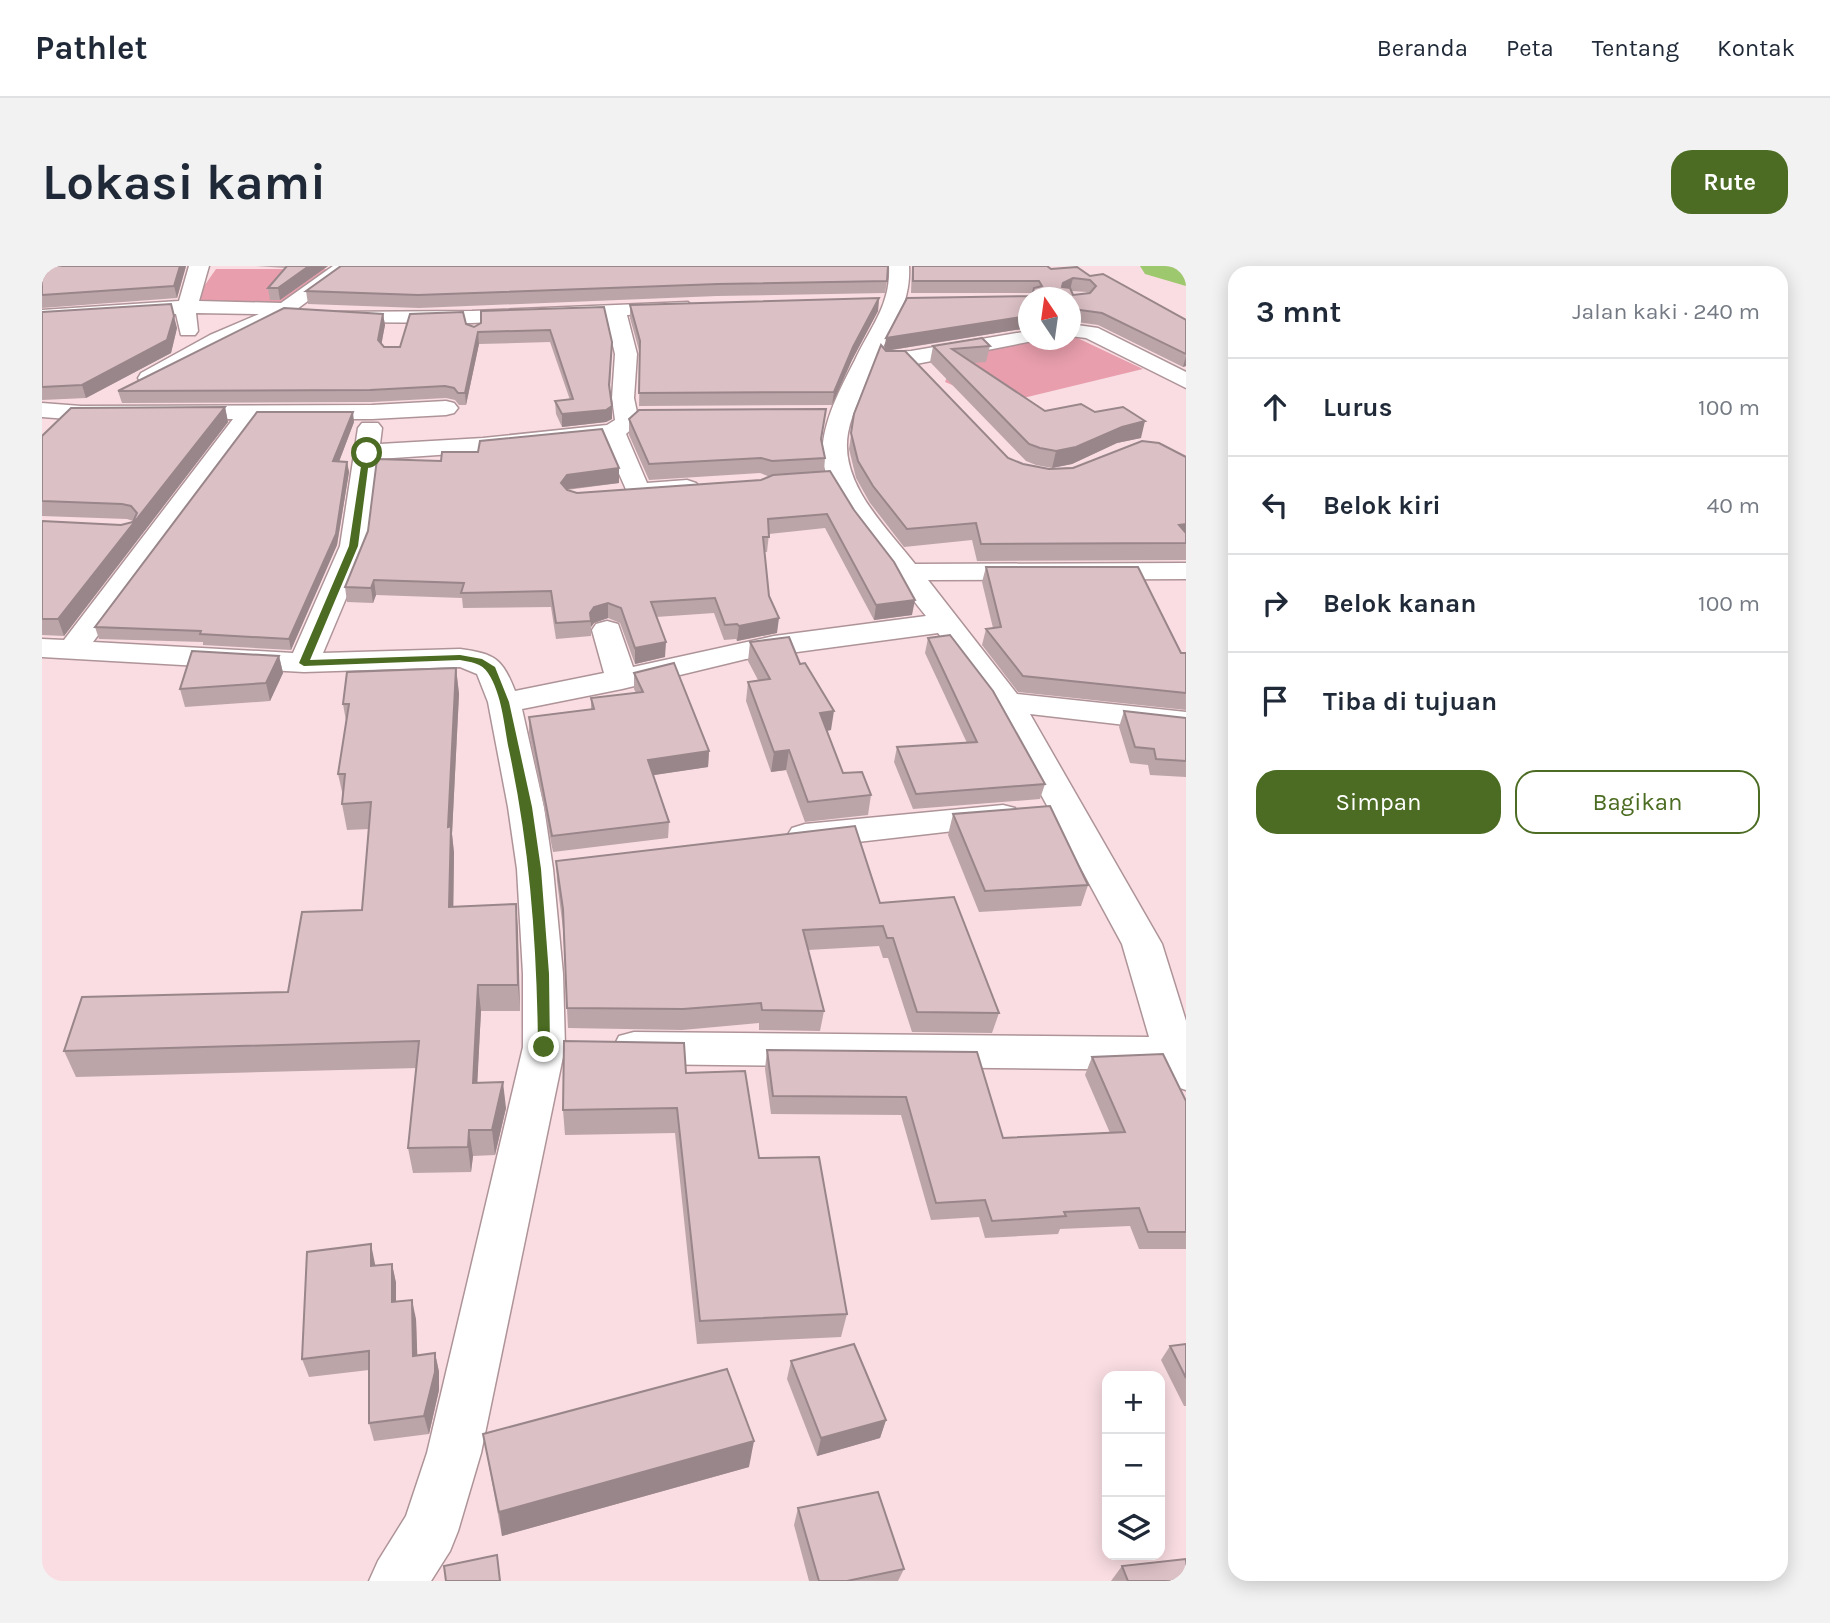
<!DOCTYPE html>
<html lang="id">
<meta charset="utf-8">
<style>
body{margin:0;font-family:Karla,sans-serif;background:#f2f2f3;color:#1f2937}
.controls{position:absolute;right:21px;bottom:21px;display:grid;overflow:hidden;border-radius:14px;box-shadow:0 4px 18px #0003}
.controls button{width:63px;height:63px;display:grid;place-items:center;padding:0;border:0;border-bottom:2px solid #e0e1e3;background:#fff;color:#1f2937;font:35px sans-serif}
.compass{position:absolute;left:976px;top:21px;width:63px;height:63px;border-radius:50%;background:#fff;box-shadow:0 4px 18px #0003;rotate:347deg}
.stop{position:absolute;width:21px;height:21px;margin:-16px;border:5px solid #4b6c22;border-radius:50%;background:#fff}
.stop.end{background:#4b6c22;border-color:#fff;box-shadow:0 2px 7px #0008}
.list{margin:0;padding:0;list-style:none}
h2{display:flex;justify-content:space-between;align-items:center;height:91px;margin:0;padding:0 28px;font-size:30px}
h2 small{font-size:23px;font-weight:400;color:#747a83}
.list li{display:grid;grid-template-columns:46px 1fr auto;gap:21px;align-items:center;box-sizing:border-box;height:98px;padding:0 28px;border-top:2px solid #e0e1e3}
.list b{display:block;font-size:26px;white-space:nowrap}
.list em{font-size:23px;font-style:normal;color:#747a83}
.actions{display:flex;gap:14px;padding:21px 28px}
.actions a{flex:1;padding:16px 0;border:2px solid #4b6c22;border-radius:21px;text-align:center;font-size:24px;color:#4b6c22}
.actions .main{background:#4b6c22;color:#fff}
.icon{flex:none;width:38px;height:38px;fill:none;stroke:currentColor;stroke-width:2;stroke-linecap:round;stroke-linejoin:round}
.map{position:relative;flex:none;width:1144px;height:1315px;overflow:hidden;border-radius:21px}
header{display:flex;align-items:center;gap:42px;box-sizing:border-box;height:98px;padding:0 35px;background:#fff;border-bottom:2px solid #e0e1e3}
header strong{font-size:33px}
nav{display:flex;gap:38px;margin-inline-start:auto;font-size:24px}
.intro{display:flex;align-items:center;justify-content:space-between;box-sizing:border-box;height:168px;padding:0 42px}
h1{margin:0;font-size:49px}
.button{padding:18px 32px;border-radius:21px;background:#4b6c22;color:#fff;font-size:24px;font-weight:700}
main{display:flex;gap:42px;padding:0 42px}
aside{flex:1;background:#fff;border-radius:21px;box-shadow:0 4px 18px #0003}
.map>svg:first-child{display:block}
</style>
<header>
<strong>Pathlet</strong>
<nav><a>Beranda</a><a>Peta</a><a>Tentang</a><a>Kontak</a></nav>
</header>
<div class="intro"><h1>Lokasi kami</h1><a class="button">Rute</a></div>
<main>
<div class="map">
<svg width="1144" height="1315" viewBox="0 0 1144 1315">
<rect width="100%" height="100%" fill="#f9dde2"/>
<!-- green -->
<g fill="#e89eac">
<path d="M 174,3 L 289,3 L 246,41 L 149,39 Z"/>
<path d="M 1029,69 L 1101,103 L 956,138 L 903,116 L 914,89 L 1003,74 L 1028,74 Z"/>
</g>
<g fill="none" stroke-linecap="round" stroke-linejoin="round">
<!-- river -->
<path fill="#9dc86e" fill-rule="evenodd" d="M 1098,0 L 1144,0 L 1144,20 L 1103,8 Z"/>
<!-- minor casing -->
<g stroke="#ae9498" stroke-width="3">
<g id="minor">
<path d="M 0,0 L 19,0 L 7,16 L 0,18 Z"/>
<path d="M 147,0 L 167,0 L 157,35 L 239,37 L 291,0 L 313,0 L 247,49 L 107,119 L 99,117 L 96,112 L 99,107 L 168,69 L 217,48 L 154,47 L 156,65 L 153,69 L 139,69 L 134,48 L 0,56 L 0,44 L 137,35 Z"/>
<path d="M 847,0 L 867,0 C 869,35 853,57 838,87 L 869,85 L 987,65 L 987,74 L 996,74 L 869,99 L 832,101 C 823,122 810,145 806,167 C 797,217 844,261 873,298 L 1144,297 L 1144,313 L 886,314 L 975,428 L 1144,446 L 1144,466 L 988,448 L 1120,678 L 1144,755 L 1144,824 L 1129,819 L 1121,804 L 592,798 L 577,794 L 571,782 L 577,770 L 592,766 L 1107,771 L 1080,678 L 950,438 L 896,367 L 704,393 L 580,423 L 480,443 L 502,541 L 511,603 L 521,708 L 523,781 L 439,1187 L 416,1265 L 408,1285 L 389,1315 L 327,1315 L 336,1295 L 364,1250 L 385,1187 L 481,781 L 481,708 L 475,603 L 466,541 L 446,436 L 435,408 L 418,401 L 262,406 L 0,391 L 0,373 L 22,374 L 191,153 L 39,154 L 0,151 L 0,137 L 39,140 L 330,139 L 404,135 L 412,137 L 416,142 L 412,147 L 404,149 L 330,153 L 216,153 L 51,376 L 251,387 L 298,280 L 316,162 L 320,157 L 336,157 L 340,162 L 338,178 L 441,172 L 565,159 L 573,154 L 570,132 L 573,88 L 564,50 L 430,57 L 291,56 L 284,54 L 281,50 L 284,46 L 430,45 L 646,36 L 649,40 L 646,44 L 639,46 L 585,49 L 595,88 L 592,132 L 597,156 L 584,168 L 605,217 L 645,214 L 654,217 L 658,222 L 654,227 L 596,233 L 587,230 L 562,174 L 441,186 L 336,193 L 326,280 L 281,387 L 418,383 C 453,388 460,392 473,425 L 562,407 L 550,364 L 554,358 L 565,355 L 576,358 L 591,401 L 732,370 L 884,350 C 860,319 785,232 781,195 C 777,162 798,123 813,94 C 829,60 849,39 847,0 Z"/>
<path d="M 1028,58 L 1056,62 L 1144,106 L 1144,122 L 1044,72 L 1028,70 Z"/>
<path d="M 961,539 L 973,542 L 979,550 L 973,558 L 763,582 L 750,578 L 745,570 L 750,562 L 763,558 Z"/>
</g>
</g>
<!-- minor -->
<use href="#minor" fill="#fff" fill-rule="evenodd"/>
</g>
<!-- wall -->
<g fill="#bca5a9" fill-rule="evenodd">
<path d="M 144,0 L 135,32 L 0,42 L 0,7 Z"/>
<path d="M 214,0 L 286,0 L 238,34 L 228,34 L 226,22 L 243,2 Z"/>
<path d="M 870,0 L 1005,0 L 1009,3 L 1048,10 L 1144,54 L 1144,100 L 1141,101 L 1056,59 L 1028,55 L 1028,32 L 986,32 L 986,62 L 844,85 L 966,192 L 981,198 L 1007,203 L 1144,191 L 1144,294 L 935,295 L 930,274 L 862,281 L 828,237 L 814,212 L 807,183 L 812,148 L 842,83 L 990,30 L 991,27 L 869,27 ZM 1029,25 L 1045,26 L 1046,27 L 1031,29 Z"/>
<path d="M 845,15 L 843,27 L 675,30 L 377,42 L 266,38 L 264,25 Z"/>
<path d="M 837,32 L 836,45 L 810,94 L 790,139 L 597,140 L 598,88 L 588,52 L 588,39 Z"/>
<path d="M 439,45 L 570,76 L 568,124 L 570,140 L 570,153 L 564,156 L 520,161 L 514,148 L 513,135 L 528,134 L 508,76 L 437,78 L 424,139 L 417,139 L 413,134 L 404,132 L 330,136 L 80,137 L 76,125 L 341,48 L 343,59 L 339,78 L 342,81 L 358,81 L 424,58 L 432,61 L 439,57 Z"/>
<path d="M 0,46 L 135,62 L 129,87 L 44,132 L 0,134 Z"/>
<path d="M 891,80 L 948,80 L 944,96 L 931,97 L 1003,145 L 1053,146 L 1099,172 L 1075,177 L 1030,198 L 1010,202 L 994,199 L 984,195 L 888,96 Z"/>
<path d="M 183,141 L 186,156 L 22,370 L 0,369 L 0,255 L 79,259 L 91,255 L 85,253 L 0,250 L 0,170 Z"/>
<path d="M 784,143 L 779,175 L 783,192 L 782,206 L 870,349 L 832,354 L 783,262 L 727,268 L 725,286 L 722,286 L 727,330 L 735,367 L 695,375 L 694,373 L 682,374 L 672,347 L 614,351 L 623,391 L 593,398 L 578,357 L 566,352 L 552,357 L 549,361 L 549,370 L 514,373 L 509,341 L 421,342 L 420,332 L 334,329 L 331,337 L 305,336 L 303,321 L 326,265 L 335,193 L 577,217 L 525,224 L 535,227 L 719,214 L 728,211 L 718,207 L 607,214 L 587,169 L 587,153 Z"/>
<path d="M 312,156 L 297,196 L 305,196 L 307,206 L 295,279 L 249,384 L 161,379 L 161,376 L 57,373 L 53,361 Z"/>
<path d="M 944,301 L 1139,387 L 1144,387 L 1144,444 L 976,426 L 940,379 L 944,363 L 951,362 L 940,316 Z"/>
<path d="M 886,372 L 1003,518 L 998,533 L 871,543 L 852,496 L 855,481 L 925,477 L 883,387 Z"/>
<path d="M 708,376 L 758,398 L 789,464 L 785,465 L 801,507 L 829,529 L 826,549 L 763,556 L 744,504 L 729,506 L 704,435 L 706,416 L 716,414 L 706,395 Z"/>
<path d="M 237,390 L 241,407 L 228,435 L 143,441 L 138,423 Z"/>
<path d="M 414,402 L 417,428 L 410,568 L 412,587 L 411,641 L 474,638 L 478,745 L 439,745 L 435,817 L 464,842 L 453,889 L 431,890 L 429,906 L 371,907 L 366,882 L 375,802 L 34,811 L 22,785 L 246,726 L 320,644 L 327,563 L 305,564 L 300,538 L 301,530 L 296,508 L 304,455 L 301,438 Z"/>
<path d="M 592,407 L 667,485 L 666,501 L 611,509 L 627,556 L 626,572 L 511,586 L 487,467 L 487,451 L 549,443 L 549,432 L 594,427 L 592,423 Z"/>
<path d="M 1082,445 L 1144,452 L 1144,511 L 1108,509 L 1106,499 L 1088,497 L 1077,461 Z"/>
<path d="M 911,548 L 1046,619 L 1039,640 L 937,646 L 906,569 Z"/>
<path d="M 514,595 L 838,637 L 957,747 L 950,767 L 870,766 L 846,692 L 841,692 L 837,680 L 766,684 L 782,745 L 778,765 L 717,764 L 717,757 L 640,764 L 526,762 L 521,663 L 515,615 Z"/>
<path d="M 725,784 L 935,786 L 961,872 L 1068,867 L 1043,809 L 1050,791 L 1144,835 L 1144,983 L 1097,983 L 1088,960 L 1018,963 L 1016,968 L 943,972 L 937,951 L 889,954 L 859,849 L 729,848 L 723,803 Z"/>
<path d="M 644,807 L 717,892 L 805,1048 L 799,1071 L 655,1078 L 633,867 L 523,869 L 521,844 Z"/>
<path d="M 333,998 L 334,1000 L 350,998 L 354,1017 L 354,1036 L 374,1053 L 375,1089 L 393,1087 L 397,1106 L 397,1124 L 387,1168 L 332,1175 L 327,1157 L 327,1104 L 267,1111 L 260,1093 Z"/>
<path d="M 1144,1078 L 1144,1140 L 1142,1140 L 1119,1094 L 1128,1080 Z"/>
<path d="M 749,1095 L 844,1154 L 838,1172 L 775,1190 L 745,1113 Z"/>
<path d="M 441,1168 L 707,1201 L 460,1270 Z"/>
<path d="M 756,1242 L 862,1303 L 856,1315 L 767,1315 L 752,1259 Z"/>
<path d="M 1080,1300 L 1144,1315 L 1069,1315 Z"/>
</g>
<!-- shaded-wall -->
<g fill="#99868a">
<path d="M 138,0 L 144,0 L 135,32 L 132,20 Z"/>
<path d="M 267,0 L 286,0 L 238,34 L 236,22 Z"/>
<path d="M 1031,12 L 1028,24 L 1018,30 L 1021,17 Z"/>
<path d="M 837,32 L 836,45 L 810,94 L 790,139 L 792,126 L 811,81 Z"/>
<path d="M 341,48 L 343,59 L 338,86 L 336,74 Z"/>
<path d="M 132,50 L 135,62 L 129,87 L 44,132 L 40,119 Z"/>
<path d="M 986,50 L 986,62 L 842,85 L 844,72 Z"/>
<path d="M 436,66 L 437,78 L 424,139 L 423,127 Z"/>
<path d="M 1144,90 L 1144,100 L 1141,101 Z"/>
<path d="M 570,140 L 570,153 L 564,156 L 520,161 L 520,148 Z"/>
<path d="M 183,141 L 186,156 L 22,370 L 16,353 Z"/>
<path d="M 311,146 L 312,156 L 293,206 L 291,195 Z"/>
<path d="M 1103,155 L 1099,172 L 1075,177 L 1030,198 L 1010,202 L 1014,185 L 1080,161 Z"/>
<path d="M 305,196 L 307,206 L 295,279 L 249,384 L 247,373 Z"/>
<path d="M 577,202 L 577,217 L 526,223 L 519,231 L 519,217 L 525,209 Z"/>
<path d="M 1144,258 L 1144,275 L 1137,259 Z"/>
<path d="M 332,314 L 334,329 L 331,337 L 329,322 Z"/>
<path d="M 873,334 L 870,349 L 832,354 L 834,339 Z"/>
<path d="M 566,337 L 566,352 L 552,357 L 549,361 L 548,347 L 552,341 Z"/>
<path d="M 737,352 L 735,367 L 695,375 L 697,360 Z"/>
<path d="M 624,376 L 623,391 L 593,398 L 593,382 Z"/>
<path d="M 237,390 L 241,407 L 228,435 L 224,417 Z"/>
<path d="M 414,402 L 417,428 L 410,568 L 412,587 L 411,667 L 407,641 L 406,561 Z"/>
<path d="M 792,445 L 789,464 L 776,466 L 778,447 Z"/>
<path d="M 747,484 L 744,504 L 729,506 L 732,486 Z"/>
<path d="M 667,485 L 666,501 L 606,510 L 606,494 Z"/>
<path d="M 474,638 L 476,665 L 478,745 L 476,719 Z"/>
<path d="M 436,719 L 439,745 L 434,843 L 431,817 Z"/>
<path d="M 461,816 L 464,842 L 453,889 L 450,864 Z"/>
<path d="M 427,864 L 431,890 L 429,906 L 426,881 Z"/>
<path d="M 329,978 L 333,998 L 334,1020 L 329,1000 Z"/>
<path d="M 350,998 L 354,1017 L 354,1055 L 350,1036 Z"/>
<path d="M 370,1034 L 374,1053 L 376,1108 L 371,1090 Z"/>
<path d="M 393,1087 L 397,1106 L 397,1124 L 387,1168 L 382,1150 Z"/>
<path d="M 844,1154 L 838,1172 L 775,1190 L 779,1172 Z"/>
<path d="M 712,1175 L 707,1201 L 460,1270 L 457,1246 Z"/>
</g>
<!-- building -->
<g fill="#dbc0c5" stroke="#99868a" stroke-width="2" fill-rule="evenodd">
<path d="M 9,0 L 138,0 L 132,20 L 0,29 L 0,7 L 4,6 Z"/>
<path d="M 245,0 L 267,0 L 236,22 L 226,22 Z"/>
<path d="M 299,0 L 846,0 L 845,15 L 676,18 L 376,29 L 264,25 Z"/>
<path d="M 871,0 L 1005,0 L 1009,3 L 1035,1 L 1048,10 L 1061,8 L 1144,54 L 1144,88 L 1060,47 L 1031,43 L 1028,51 L 1028,32 L 986,32 L 986,50 L 844,72 L 865,32 L 990,30 L 992,22 L 1000,20 L 997,15 L 871,15 ZM 1031,12 L 1048,14 L 1054,20 L 1048,27 L 1031,29 L 1028,22 L 1020,21 L 1021,17 Z"/>
<path d="M 837,32 L 811,81 L 792,126 L 597,127 L 598,75 L 588,39 Z"/>
<path d="M 129,38 L 132,50 L 125,74 L 40,119 L 0,121 L 0,46 Z"/>
<path d="M 562,41 L 570,76 L 567,119 L 570,140 L 564,144 L 520,148 L 513,135 L 531,133 L 508,64 L 436,66 L 423,127 L 416,127 L 412,122 L 403,120 L 328,124 L 76,125 L 242,42 L 341,48 L 336,74 L 342,81 L 358,81 L 368,48 L 421,46 L 424,58 L 432,61 L 439,57 L 439,45 Z"/>
<path d="M 940,72 L 948,80 L 910,83 L 1003,145 L 1039,138 L 1053,146 L 1081,141 L 1103,155 L 1080,161 L 1034,181 L 1014,185 L 998,182 L 987,178 L 891,80 Z"/>
<path d="M 839,79 L 844,85 L 863,85 L 966,192 L 981,198 L 1007,203 L 1031,202 L 1100,175 L 1117,177 L 1144,191 L 1144,258 L 1137,259 L 1144,267 L 1144,277 L 939,278 L 934,257 L 865,263 L 831,220 L 816,195 L 809,167 L 812,148 Z"/>
<path d="M 183,141 L 16,353 L 0,353 L 0,255 L 79,259 L 91,256 L 95,247 L 89,240 L 80,238 L 0,235 L 0,170 L 29,142 Z"/>
<path d="M 784,143 L 779,173 L 783,192 L 730,195 L 719,192 L 607,198 L 587,153 L 597,144 Z"/>
<path d="M 215,146 L 311,146 L 291,195 L 305,196 L 294,268 L 247,373 L 158,368 L 159,365 L 53,361 Z"/>
<path d="M 560,163 L 577,202 L 525,209 L 519,217 L 525,224 L 535,227 L 719,214 L 731,209 L 788,205 L 812,244 L 852,296 L 873,334 L 834,339 L 785,248 L 726,253 L 727,271 L 721,271 L 727,330 L 737,352 L 697,360 L 695,358 L 683,359 L 673,332 L 609,336 L 624,376 L 593,382 L 579,342 L 566,337 L 552,341 L 548,347 L 549,355 L 514,357 L 509,325 L 419,327 L 422,317 L 332,314 L 329,322 L 303,321 L 326,265 L 335,193 L 399,195 L 400,186 L 436,186 L 438,175 Z"/>
<path d="M 944,301 L 1096,301 L 1139,387 L 1144,387 L 1144,427 L 981,410 L 944,363 L 959,361 Z"/>
<path d="M 908,369 L 951,425 L 1003,518 L 874,528 L 855,481 L 935,476 L 886,372 Z"/>
<path d="M 747,371 L 758,398 L 763,397 L 792,445 L 778,447 L 801,507 L 820,506 L 829,529 L 766,536 L 747,484 L 732,486 L 706,416 L 728,413 L 708,376 Z"/>
<path d="M 150,385 L 237,390 L 224,417 L 138,423 Z"/>
<path d="M 632,397 L 667,485 L 606,494 L 627,556 L 510,570 L 487,451 L 552,443 L 549,432 L 601,426 L 592,407 Z"/>
<path d="M 414,402 L 406,561 L 409,560 L 407,641 L 474,638 L 476,719 L 436,719 L 431,817 L 461,816 L 450,864 L 427,864 L 426,881 L 366,882 L 377,775 L 22,785 L 40,731 L 246,726 L 260,646 L 320,644 L 329,536 L 300,538 L 303,508 L 296,508 L 307,438 L 301,438 L 305,406 Z"/>
<path d="M 1082,445 L 1144,452 L 1144,495 L 1114,493 L 1112,483 L 1093,481 Z"/>
<path d="M 1008,540 L 1046,619 L 943,625 L 911,548 Z"/>
<path d="M 813,560 L 838,637 L 912,631 L 957,747 L 875,746 L 851,672 L 845,672 L 841,660 L 761,664 L 782,745 L 720,744 L 719,737 L 641,743 L 525,742 L 521,643 L 514,595 Z"/>
<path d="M 522,775 L 642,777 L 644,807 L 703,805 L 717,892 L 777,891 L 805,1048 L 658,1055 L 635,842 L 521,844 Z"/>
<path d="M 725,784 L 935,786 L 961,872 L 1083,866 L 1050,791 L 1121,788 L 1144,835 L 1144,966 L 1106,966 L 1097,942 L 1022,946 L 1024,950 L 950,955 L 943,934 L 894,937 L 864,831 L 731,830 Z"/>
<path d="M 329,978 L 329,1000 L 350,998 L 350,1036 L 370,1034 L 371,1090 L 393,1087 L 393,1106 L 382,1150 L 327,1157 L 327,1085 L 260,1093 L 265,986 Z"/>
<path d="M 812,1078 L 844,1154 L 779,1172 L 749,1095 Z"/>
<path d="M 1144,1078 L 1144,1112 L 1128,1080 Z"/>
<path d="M 685,1103 L 712,1175 L 457,1246 L 441,1168 Z"/>
<path d="M 836,1226 L 862,1303 L 805,1315 L 777,1315 L 756,1242 Z"/>
<path d="M 455,1289 L 458,1315 L 404,1315 L 402,1300 Z"/>
<path d="M 1144,1293 L 1144,1315 L 1086,1315 L 1080,1300 Z"/>
</g>
<!-- route -->
<path fill="#4b6c22" d="M 325,184 L 328,187 L 316,280 L 268,394 L 418,389 L 440,393 L 453,401 L 467,436 L 490,541 L 499,603 L 507,708 L 508,781 L 502,786 L 496,781 C 495,680 488,582 467,484 C 462,459 460,428 446,407 C 440,397 428,396 418,394 L 262,400 L 257,397 L 307,280 L 321,187 Z"/>
</svg>
<div class="controls">
<button>+</button>
<button>−</button>
<button><svg class="icon" aria-label="layers" viewBox="0 0 24 24"><path d="M12 4l9 5-9 5-9-5zM3 14l9 5 9-5"/></svg></button>
</div>
<svg class="compass" viewBox="-18 -18 36 36"><path d="M0-13l5 13h-10z" fill="#e53935"/><path d="M0 13l5-13h-10z" fill="#747a83"/></svg>
<div class="stop" style="left:325px;top:187px"></div>
<div class="stop end" style="left:502px;top:781px"></div>
</div>
<aside>
<h2>3 mnt<small>Jalan kaki · 240 m</small></h2>
<ul class="list">
<li><svg class="icon" aria-label="ahead" viewBox="0 0 24 24"><path d="M12 20V5M6 11l6-6 6 6"/></svg><div><b>Lurus</b></div><em>100 m</em></li>
<li><svg class="icon" aria-label="left" viewBox="0 0 24 24"><path d="M17 20v-9H6M10 6l-5 5 5 5"/></svg><div><b>Belok kiri</b></div><em>40 m</em></li>
<li><svg class="icon" aria-label="right" viewBox="0 0 24 24"><path d="M7 20v-9h11M14 6l5 5-5 5"/></svg><div><b>Belok kanan</b></div><em>100 m</em></li>
<li><svg class="icon" aria-label="arrive" viewBox="0 0 24 24"><path d="M6 21V4h12l-3 4 3 4H6"/></svg><div><b>Tiba di tujuan</b></div></li>
</ul>
<div class="actions"><a class="main">Simpan</a><a>Bagikan</a></div>
</aside>
</main>
